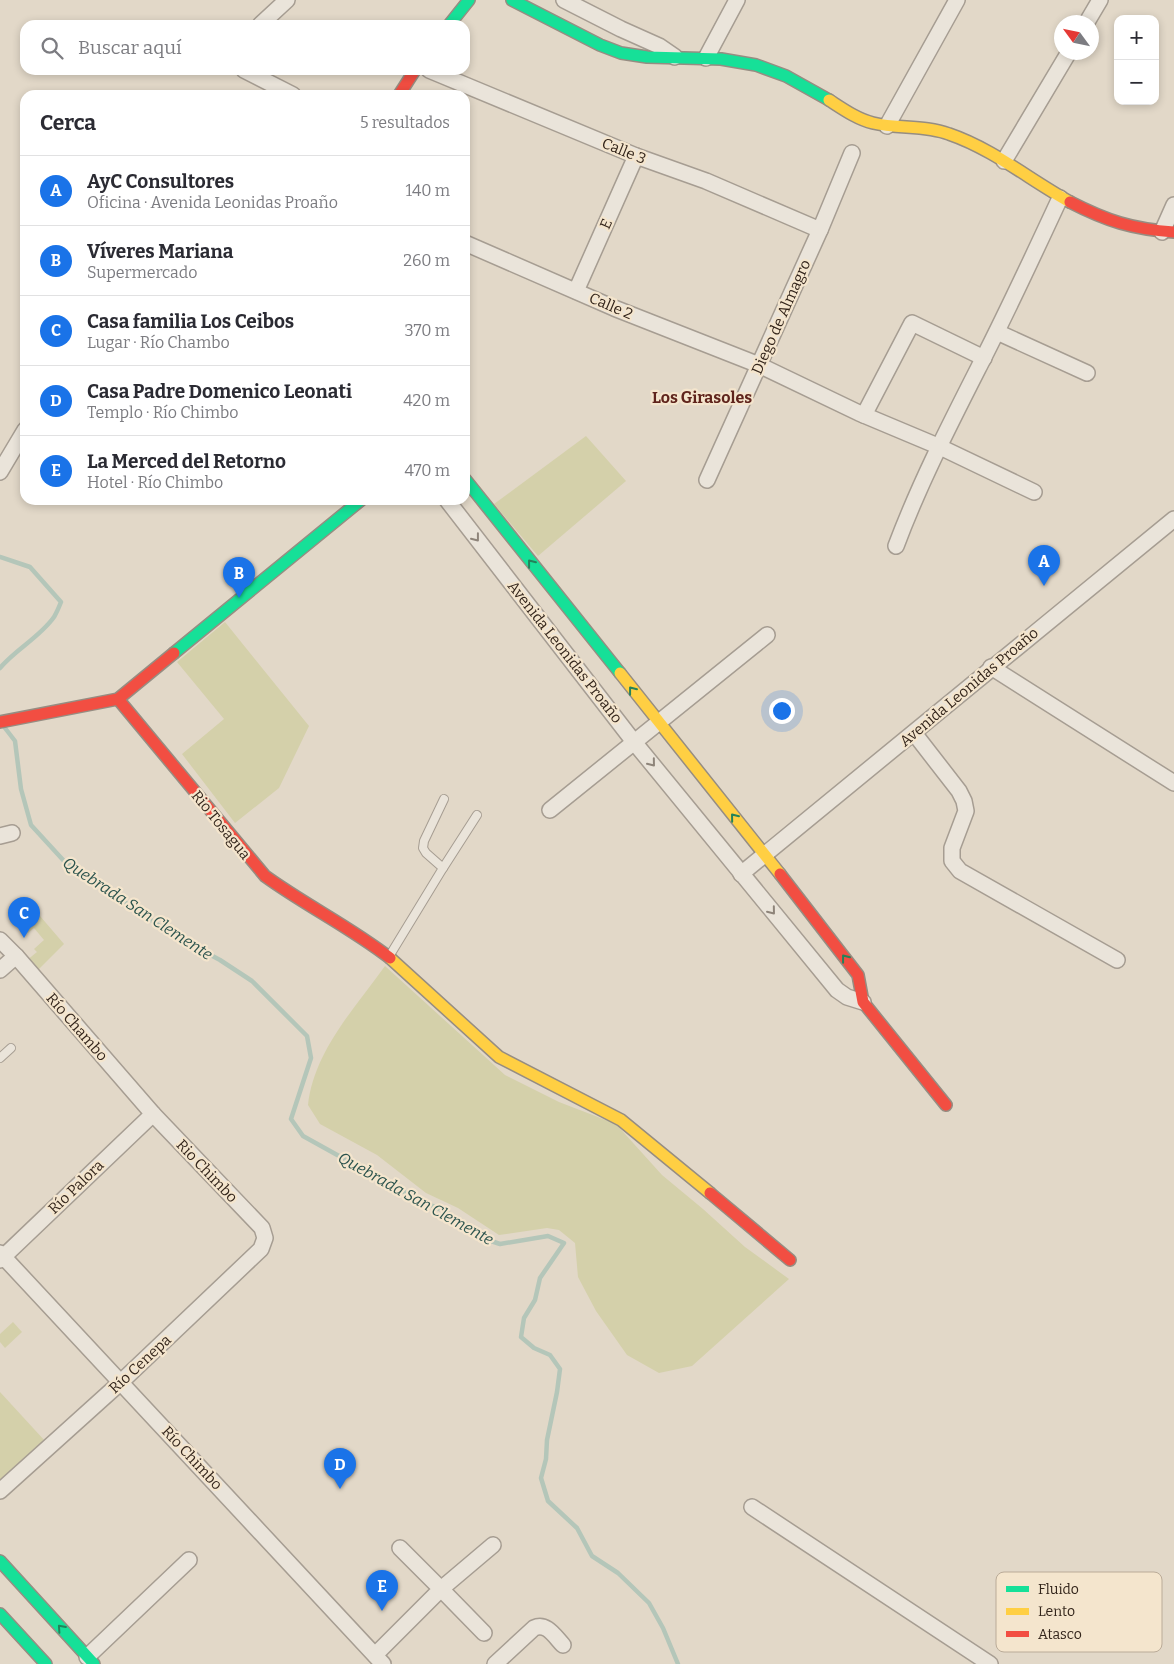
<!DOCTYPE html>
<html lang="es">
<meta charset="utf-8">
<style>
body{margin:0;font-family:Bitter,serif;background:#f7f7f7;color:#2b2b33}
.controls{position:absolute;right:15px;top:15px;display:grid;overflow:hidden;border-radius:10px;box-shadow:0 2px 8px #0003}
.controls button{width:45px;height:45px;display:grid;place-items:center;padding:0;border:0;border-bottom:1px solid #e1e1e2;background:#fff;color:#2b2b33;font:25px sans-serif}
.compass{position:absolute;left:1054px;top:15px;width:45px;height:45px;border-radius:50%;background:#fff;box-shadow:0 2px 8px #0003;rotate:303deg}
.you{position:absolute;left:781px;top:710px;width:18px;height:18px;margin:-12px;border:4px solid #fff;border-radius:50%;background:#1a73e8;box-shadow:0 0 0 8px #1a73e833}
.badge{display:grid;place-items:center;width:32px;height:32px;border-radius:50%;background:#1a73e8;color:#fff;font-size:16px;font-weight:700}
.pin{position:absolute;translate:-50% -41px;filter:drop-shadow(0 1px 2px #0008)}
.pin::after{content:'';position:absolute;top:26px;width:18px;height:15px;background:inherit;clip-path:polygon(0 0,100% 0,50% 100%)}
.list{margin:0;padding:0;list-style:none}
h2{display:flex;justify-content:space-between;align-items:center;height:65px;margin:0;padding:0 20px;font-size:21px}
h2 small{font-size:16px;font-weight:400;color:#7c7c81}
.list li{display:grid;grid-template-columns:32px 1fr auto;gap:15px;align-items:center;box-sizing:border-box;height:70px;padding:0 20px;border-top:1px solid #e1e1e2}
.list b{display:block;font-size:19px;white-space:nowrap}
.list p{margin:0;font-size:16px;white-space:nowrap;color:#7c7c81}
.list em{font-size:16px;font-style:normal;color:#7c7c81}
.icon{flex:none;width:28px;height:28px;fill:none;stroke:currentColor;stroke-width:2;stroke-linecap:round;stroke-linejoin:round}
.map{position:relative;flex:none;width:1174px;height:1664px;overflow:hidden}
.search{position:absolute;background:#fff;box-shadow:0 2px 8px #0003;left:20px;top:20px;width:450px;height:55px;display:flex;align-items:center;gap:12px;box-sizing:border-box;padding:0 18px;border-radius:15px;color:#7c7c81;font-size:19px}
.panel{position:absolute;background:#fff;box-shadow:0 2px 8px #0003;left:20px;top:90px;width:450px;height:415px;border-radius:15px}
.map>svg:first-child{display:block}
</style>
<div class="map">
<svg width="1174" height="1664" viewBox="0 0 1174 1664">
<rect width="100%" height="100%" fill="#e2d8c8"/>
<!-- green -->
<g fill="#d4d0aa">
<path d="M 586,436 L 626,481 L 538,556 L 494,504 Z"/>
<path d="M 225,622 L 309,726 L 279,788 L 235,823 L 182,754 L 224,719 L 177,662 Z"/>
<path d="M 34,909 L 64,944 L 36,972 L 26,961 L 37,952 L 34,949 L 44,940 L 34,928 L 28,933 L 19,923 Z"/>
<path d="M 385,966 L 505,1075 L 559,1102 L 616,1124 L 662,1175 L 703,1209 L 745,1247 L 789,1279 L 692,1366 L 659,1373 L 627,1355 L 596,1311 L 578,1277 L 575,1243 L 559,1230 L 547,1228 L 499,1235 L 458,1208 L 426,1193 L 377,1155 L 320,1124 L 308,1105 C 314,1051 355,1008 385,966 Z"/>
<path d="M 13,1322 L 22,1332 L 5,1348 L 0,1342 L 0,1334 Z"/>
<path d="M 0,1392 L 45,1441 L 0,1481 Z"/>
</g>
<g fill="none" stroke-linecap="round" stroke-linejoin="round">
<!-- stream -->
<g stroke="#b4c6b9" stroke-width="4.5">
<path d="M 0,557 L 30,567 L 61,602 C 59,607 57,612 54,617 C 40,637 16,649 0,668"/>
<path d="M 5,728 L 15,741 L 21,789 L 31,825 L 64,861 L 173,935 L 220,960 L 252,981 L 307,1036 L 311,1058 L 291,1119 L 303,1136 L 413,1197 L 446,1212 L 464,1223 L 485,1239 L 500,1244 L 548,1236 L 564,1243 L 540,1278 L 535,1300 L 524,1318 L 521,1337 L 534,1348 L 550,1355 L 560,1369 L 557,1392 L 547,1440 L 546,1459 L 541,1478 L 548,1501 L 577,1528 L 592,1556 L 618,1573 L 649,1603 L 663,1628 L 678,1664"/>
</g>
<!-- lane casing -->
<g stroke="#a69d92" stroke-width="10">
<g id="lane">
<path d="M 443,868 L 477,815"/>
<path d="M 390,955 L 443,868 L 426,853 L 423,848 L 424,841 L 444,799"/>
<path d="M 0,1058 L 11,1048"/>
</g>
</g>
<!-- street casing -->
<g stroke="#a69d92" stroke-width="18">
<g id="street">
<path d="M 564,0 L 621,29 L 659,46 L 675,57"/>
<path d="M 1087,22 L 1100,0"/>
<path d="M 260,25 L 287,0"/>
<path d="M 706,58 L 737,0"/>
<path d="M 244,70 L 293,95"/>
<path d="M 429,70 L 636,156 L 706,181 L 820,230"/>
<path d="M 887,126 L 957,0"/>
<path d="M 1004,161 L 1069,52"/>
<path d="M 1162,232 L 1174,205"/>
<path d="M 465,243 L 614,308 L 759,365 L 859,413 L 940,447 L 1034,492"/>
<path d="M 576,291 L 636,156"/>
<path d="M 997,332 L 1087,373"/>
<path d="M 864,415 L 912,323 L 984,358"/>
<path d="M 0,472 L 25,430"/>
<path d="M 707,480 L 820,230 L 852,153"/>
<path d="M 447,500 L 634,742 L 837,990 L 847,997 L 863,1002"/>
<path d="M 896,546 C 920,482 952,420 983,359 C 1010,306 1035,252 1060,198"/>
<path d="M 991,667 L 1174,783"/>
<path d="M 914,733 L 959,791 L 964,801 L 966,811 L 952,848 L 952,861 L 960,871 L 1117,960"/>
<path d="M 550,810 L 767,635"/>
<path d="M 0,836 L 12,833"/>
<path d="M 741,874 L 1174,519"/>
<path d="M 0,940 L 16,956 L 153,1114 L 262,1228 L 265,1238 L 261,1249 L 121,1382 L 0,1491"/>
<path d="M 0,970 L 16,956"/>
<path d="M 0,1253 L 383,1664"/>
<path d="M 0,1260 L 153,1114"/>
<path d="M 752,1507 L 990,1664"/>
<path d="M 484,1633 L 441,1589 L 493,1545"/>
<path d="M 375,1655 L 441,1589 L 400,1548"/>
<path d="M 87,1657 L 189,1560"/>
<path d="M 495,1664 L 534,1628 C 547,1622 555,1637 563,1645"/>
</g>
</g>
<!-- fast casing -->
<g stroke="#968d82" stroke-width="14">
<g id="fast">
<path d="M 512,0 L 600,45 L 621,53 L 647,57 L 721,59 L 756,65 L 786,76 L 829,100"/>
<path d="M 449,25 L 469,0"/>
<path d="M 465,479 L 620,673"/>
<path d="M 174,653 L 361,500"/>
<path d="M 0,1561 L 94,1664"/>
<path d="M 0,1614 L 46,1664"/>
</g>
</g>
<!-- slow casing -->
<g stroke="#968d82" stroke-width="14">
<g id="slow">
<path d="M 829,100 C 843,109 857,119 873,123 C 898,129 925,125 949,134 C 993,149 1030,180 1070,202"/>
<path d="M 620,673 L 780,874"/>
<path d="M 390,958 L 499,1057 L 621,1120 L 710,1193"/>
</g>
</g>
<!-- jam casing -->
<g stroke="#968d82" stroke-width="14">
<g id="jam">
<path d="M 399,95 L 415,70"/>
<path d="M 1070,202 C 1107,221 1132,229 1174,232"/>
<path d="M 118,699 L 265,876 C 305,905 350,927 390,958"/>
<path d="M 0,722 L 118,699 L 174,653"/>
<path d="M 780,874 L 858,975 L 863,1002 L 946,1105"/>
<path d="M 710,1193 L 790,1260"/>
</g>
</g>
<!-- lane -->
<use href="#lane" stroke="#eae4da" stroke-width="8"/>
<!-- street -->
<use href="#street" stroke="#eae4da" stroke-width="15"/>
<!-- fast -->
<use href="#fast" stroke="#16e098" stroke-width="11"/>
<!-- slow -->
<use href="#slow" stroke="#ffcf43" stroke-width="11"/>
<!-- jam -->
<use href="#jam" stroke="#f24e42" stroke-width="11"/>
</g>
<!-- one-way arrows -->
<defs><path id="oneway-chevron" d="M-2-3.5L2.5 0L-2 3.5" fill="none" stroke-width="1.6" stroke-linecap="round" stroke-linejoin="round" transform="scale(1.25)"/></defs>
<g stroke="#8e847a">
<use href="#oneway-chevron" transform="translate(476 538) rotate(52)"/>
<use href="#oneway-chevron" transform="translate(652 763) rotate(51)"/>
<use href="#oneway-chevron" transform="translate(772 911) rotate(51)"/>
</g>
<g stroke="#24825a">
<use href="#oneway-chevron" transform="translate(531 563) rotate(-128)"/>
<use href="#oneway-chevron" transform="translate(632 690) rotate(-128)"/>
<use href="#oneway-chevron" transform="translate(734 817) rotate(-129)"/>
<use href="#oneway-chevron" transform="translate(845 958) rotate(-128)"/>
<use href="#oneway-chevron" transform="translate(61 1628) rotate(-132)"/>
</g>
<g text-anchor="middle" stroke-width="4.5" stroke-linejoin="round" paint-order="stroke">
<!-- street labels -->
<g font-size="15" fill="#33251b" stroke="#f4e5cd">
<text transform="translate(624 151) rotate(22)" y="5">Calle 3</text>
<text transform="translate(606 224) rotate(-66)" y="5">E</text>
<text transform="translate(611 306) rotate(23)" y="5">Calle 2</text>
<text transform="translate(781 317) rotate(-66)" y="5">Diego de Almagro</text>
<text transform="translate(565 652) rotate(52)" y="5">Avenida Leonidas Proaño</text>
<text transform="translate(969 687) rotate(-40)" y="5">Avenida Leonidas Proaño</text>
<text transform="translate(221 825) rotate(51)" y="5">Rio Tosagua</text>
<text transform="translate(77 1027) rotate(49)" y="5">Río Chambo</text>
<text transform="translate(207 1171) rotate(46)" y="5">Rio Chimbo</text>
<text transform="translate(76 1187) rotate(-44)" y="5">Río Palora</text>
<text transform="translate(140 1364) rotate(-43)" y="5">Río Cenepa</text>
<text transform="translate(192 1458) rotate(47)" y="5">Río Chimbo</text>
</g>
<!-- neighbourhood labels -->
<g font-size="16" font-weight="bold" fill="#5f241c" stroke="#f4e5cd">
<text x="702" y="403">Los Girasoles</text>
</g>
<!-- water labels -->
<g font-size="16" font-style="italic" fill="#2b534d" stroke="#f4e5cd">
<text transform="translate(138 908) rotate(33)" y="6">Quebrada San Clemente</text>
<text transform="translate(416 1198) rotate(29)" y="6">Quebrada San Clemente</text>
</g>
</g>
<!-- legend -->
<rect x="996" y="1572" width="166" height="80" rx="8" fill="#f4e5cd" stroke="#baab98" stroke-width="1"/>
<rect x="1006" y="1586" width="23" height="6" fill="#16e098"/>
<rect x="1006" y="1608" width="23" height="7" fill="#ffcf43"/>
<rect x="1006" y="1631" width="23" height="6" fill="#f24e42"/>
<g font-size="14" fill="#33251b">
<text x="1038" y="1594">Fluido</text>
<text x="1038" y="1616">Lento</text>
<text x="1038" y="1639">Atasco</text>
</g>
</svg>
<div class="controls">
<button>+</button>
<button>−</button>
</div>
<svg class="compass" viewBox="-18 -18 36 36"><path d="M0-13l5 13h-10z" fill="#e53935"/><path d="M0 13l5-13h-10z" fill="#7c7c81"/></svg>
<div class="you"></div>
<div class="pin badge" style="left:1044px;top:586px">A</div>
<div class="pin badge" style="left:239px;top:598px">B</div>
<div class="pin badge" style="left:24px;top:938px">C</div>
<div class="pin badge" style="left:340px;top:1489px">D</div>
<div class="pin badge" style="left:382px;top:1611px">E</div>
<div class="search"><svg class="icon" aria-label="search" viewBox="0 0 24 24"><circle cx="10" cy="10" r="6"/><path d="M15 15l6 6"/></svg>Buscar aquí</div>
<section class="panel">
<h2>Cerca<small>5 resultados</small></h2>
<ul class="list">
<li><span class="badge">A</span><div><b>AyC Consultores</b><p>Oficina · Avenida Leonidas Proaño</p></div><em>140 m</em></li>
<li><span class="badge">B</span><div><b>Víveres Mariana</b><p>Supermercado</p></div><em>260 m</em></li>
<li><span class="badge">C</span><div><b>Casa familia Los Ceibos</b><p>Lugar · Río Chambo</p></div><em>370 m</em></li>
<li><span class="badge">D</span><div><b>Casa Padre Domenico Leonati</b><p>Templo · Río Chimbo</p></div><em>420 m</em></li>
<li><span class="badge">E</span><div><b>La Merced del Retorno</b><p>Hotel · Río Chimbo</p></div><em>470 m</em></li>
</ul>
</section>
</div>
